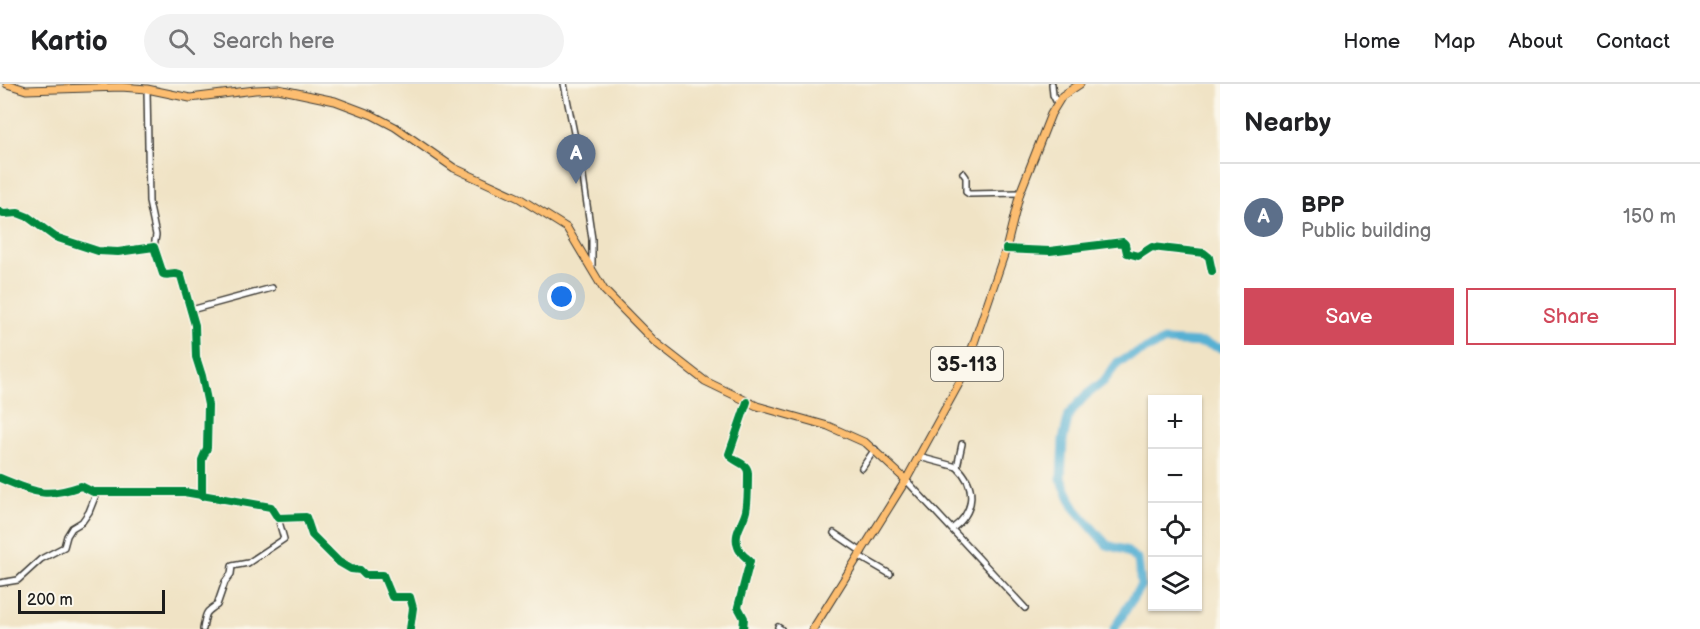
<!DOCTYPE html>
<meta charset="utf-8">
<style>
body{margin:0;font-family:"Balsamiq Sans",sans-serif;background:#f2f2f2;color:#202124}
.controls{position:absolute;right:18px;bottom:18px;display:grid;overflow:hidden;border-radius:0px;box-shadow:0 2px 4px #0004}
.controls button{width:54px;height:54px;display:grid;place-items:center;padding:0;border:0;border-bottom:2px solid #e0e0e0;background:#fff;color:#202124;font:30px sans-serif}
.scale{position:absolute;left:18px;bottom:15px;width:147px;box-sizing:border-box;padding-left:6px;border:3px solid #1c1c1c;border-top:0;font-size:16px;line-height:21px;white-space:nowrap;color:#1c1c1c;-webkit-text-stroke:4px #fbf7ec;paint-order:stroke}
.you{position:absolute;left:562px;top:213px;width:21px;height:21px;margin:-15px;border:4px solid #fff;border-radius:50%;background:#1a73e8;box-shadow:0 0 0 9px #1a73e833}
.badge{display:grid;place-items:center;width:39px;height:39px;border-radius:50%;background:#d1495b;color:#fff;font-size:20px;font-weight:700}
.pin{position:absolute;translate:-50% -50px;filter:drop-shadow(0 2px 3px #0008)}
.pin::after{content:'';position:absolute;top:32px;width:21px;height:18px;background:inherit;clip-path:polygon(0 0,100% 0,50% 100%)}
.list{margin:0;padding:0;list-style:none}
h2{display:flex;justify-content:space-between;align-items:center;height:78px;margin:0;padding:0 24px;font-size:26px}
h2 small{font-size:20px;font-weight:400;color:#757577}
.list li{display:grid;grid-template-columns:39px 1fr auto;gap:18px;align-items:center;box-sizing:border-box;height:108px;padding:0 24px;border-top:2px solid #e0e0e0}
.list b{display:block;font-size:22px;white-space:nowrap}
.list p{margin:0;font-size:20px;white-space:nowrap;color:#757577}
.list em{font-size:20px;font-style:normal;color:#757577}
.actions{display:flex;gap:12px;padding:18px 24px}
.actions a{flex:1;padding:14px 0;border:2px solid #d1495b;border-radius:0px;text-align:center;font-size:21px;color:#d1495b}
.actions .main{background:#d1495b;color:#fff}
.icon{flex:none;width:33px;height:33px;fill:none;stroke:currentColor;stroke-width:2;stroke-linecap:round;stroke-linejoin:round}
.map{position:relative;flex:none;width:1220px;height:545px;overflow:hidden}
header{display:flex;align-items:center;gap:36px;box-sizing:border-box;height:84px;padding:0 30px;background:#fff;border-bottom:2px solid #e0e0e0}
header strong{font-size:28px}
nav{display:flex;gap:33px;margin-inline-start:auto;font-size:21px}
.search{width:420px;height:54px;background:#f2f2f2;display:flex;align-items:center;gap:15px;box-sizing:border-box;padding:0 21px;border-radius:33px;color:#757577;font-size:22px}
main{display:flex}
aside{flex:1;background:#fff}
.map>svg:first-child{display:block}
</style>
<header>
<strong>Kartio</strong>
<div class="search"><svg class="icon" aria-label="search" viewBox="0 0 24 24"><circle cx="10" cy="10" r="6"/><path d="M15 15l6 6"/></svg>Search here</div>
<nav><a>Home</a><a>Map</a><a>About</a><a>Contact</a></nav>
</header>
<main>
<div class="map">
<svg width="1220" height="545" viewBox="0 0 1220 545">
<rect width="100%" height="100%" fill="#fbf7ec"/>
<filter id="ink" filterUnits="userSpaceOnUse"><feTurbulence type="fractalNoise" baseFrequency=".0167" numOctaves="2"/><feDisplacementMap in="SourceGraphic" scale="12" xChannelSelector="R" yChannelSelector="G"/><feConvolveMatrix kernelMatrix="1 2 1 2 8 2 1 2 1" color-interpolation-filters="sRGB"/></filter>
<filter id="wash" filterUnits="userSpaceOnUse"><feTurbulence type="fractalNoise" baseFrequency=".008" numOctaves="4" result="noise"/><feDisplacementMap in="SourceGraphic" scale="24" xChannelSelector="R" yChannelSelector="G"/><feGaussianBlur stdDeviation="1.35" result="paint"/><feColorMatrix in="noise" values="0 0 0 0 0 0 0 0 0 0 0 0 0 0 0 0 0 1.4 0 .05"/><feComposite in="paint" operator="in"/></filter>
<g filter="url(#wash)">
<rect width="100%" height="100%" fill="#f0e3c5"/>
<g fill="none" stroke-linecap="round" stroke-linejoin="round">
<!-- river -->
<path stroke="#56b0d3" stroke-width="9" d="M 1114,545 L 1141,501 L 1138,476 L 1125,466 L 1107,461 L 1075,425 L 1061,395 L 1063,356 L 1069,330 L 1085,312 L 1104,297 L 1118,278 L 1164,257 L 1204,259 L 1220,264"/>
</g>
</g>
<g filter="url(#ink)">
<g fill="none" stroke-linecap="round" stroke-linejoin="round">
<!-- minor casing -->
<g stroke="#3c3a35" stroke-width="8">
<g id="minor">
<path d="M 564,0 L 583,93 L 592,155 L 592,183"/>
<path d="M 1052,0 L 1053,11 L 1057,19"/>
<path d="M 147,5 L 149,118 L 156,151 L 154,163"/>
<path d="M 963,89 L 966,93 L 966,108 L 969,110 L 1020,109"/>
<path d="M 0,128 L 3,130 L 18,129 L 28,133 L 55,153 L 98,167 L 118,168 L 154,163 L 163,190 C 169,193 175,187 181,192 L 195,241 L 196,273 L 202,292 L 208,321 L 207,364 L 202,376 L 202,412"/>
<path d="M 1006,165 L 1050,167 L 1123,158 L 1125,160 L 1127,169 L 1138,172 L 1152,163 L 1204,169 L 1209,173 L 1212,187"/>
<path d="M 191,226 L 272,204"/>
<path d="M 919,373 L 957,383 C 977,402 975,428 953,444"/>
<path d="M 957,383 L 962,360"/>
<path d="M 862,384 L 875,365"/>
<path d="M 0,394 C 35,408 43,415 81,402 L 93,408 L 184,408 L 271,423 L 278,434 L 306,433 L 312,451 L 339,478 L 351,485 L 360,486 L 365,491 L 383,491 L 392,513 L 410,513 L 413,524 L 410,545"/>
<path d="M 906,396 L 1025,524"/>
<path d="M 834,449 L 862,468"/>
<path d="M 859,472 L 890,490"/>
<path d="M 0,499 L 18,496 L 41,475 L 64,463 L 67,452 L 72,444 L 82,438 L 89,428 L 97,408"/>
<path d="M 778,543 L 781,545"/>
<path d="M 203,545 C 206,530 204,529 217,521 L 225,498 L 231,490 L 232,482 L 248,479 L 284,455 L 278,434"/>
<path d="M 743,545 L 744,534 L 738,523 L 750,477 C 746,473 740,470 738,463 C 733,449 743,440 746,427 C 748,418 748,398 748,389 C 747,377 733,379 729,370 L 747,318"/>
</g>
</g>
<!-- major casing -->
<g stroke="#3c3a35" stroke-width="9">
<g id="major">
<path d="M 7,0 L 26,6 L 121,3 L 147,5 L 190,14 L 255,6 L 278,5 L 335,17 L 372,31 L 395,43 L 454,84 L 519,114 L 567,144 L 604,206 L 655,258 L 705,297 L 757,322 L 828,342 L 866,359 L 906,396"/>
<path d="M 813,545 L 906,396 L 962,294 L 1006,165 L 1020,109 L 1051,30 L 1062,12 L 1080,0"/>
</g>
</g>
<!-- minor -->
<use href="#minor" stroke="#fff" stroke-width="5"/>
<!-- major -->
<use href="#major" stroke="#fcbd6f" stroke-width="7"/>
<!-- cycleway casing -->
<g stroke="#fbf7ec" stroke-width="11">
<g id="cycleway">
<path d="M 0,128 L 3,130 L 18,129 L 28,133 L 55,153 L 98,167 L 118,168 L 154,163 L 163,190 C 169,193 175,187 181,192 L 195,241 L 196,273 L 202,292 L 208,321 L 207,364 L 202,376 L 202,412"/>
<path d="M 1006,165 L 1050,167 L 1123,158 L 1125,160 L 1127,169 L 1138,172 L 1152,163 L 1204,169 L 1209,173 L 1212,187"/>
<path d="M 0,394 C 35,408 43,415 81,402 L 93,408 L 184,408 L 271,423 L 278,434 L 306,433 L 312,451 L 339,478 L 351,485 L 360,486 L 365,491 L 383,491 L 392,513 L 410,513 L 413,524 L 410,545"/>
<path d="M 743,545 L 744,534 L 738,523 L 750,477 C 746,473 740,470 738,463 C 733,449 743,440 746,427 C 748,418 748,398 748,389 C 747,377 733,379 729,370 L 747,318"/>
</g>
</g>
<!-- cycleway -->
<use href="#cycleway" stroke="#00873e" stroke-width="8"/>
</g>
</g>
<g text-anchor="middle" stroke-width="4.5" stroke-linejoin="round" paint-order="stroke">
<!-- shield labels -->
<rect fill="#fbf7ec" stroke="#5f5e5a" stroke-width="1.5" x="931" y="263" width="72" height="34" rx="4.5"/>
<g font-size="20" font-weight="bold" fill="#1c1c1c">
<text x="967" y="287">35-113</text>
</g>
</g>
</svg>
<div class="controls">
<button>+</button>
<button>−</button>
<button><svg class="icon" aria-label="locate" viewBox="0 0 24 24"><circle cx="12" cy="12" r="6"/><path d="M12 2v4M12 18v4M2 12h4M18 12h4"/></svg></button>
<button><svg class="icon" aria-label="layers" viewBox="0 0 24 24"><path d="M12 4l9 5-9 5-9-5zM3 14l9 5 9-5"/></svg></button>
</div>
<div class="scale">200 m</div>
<div class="you"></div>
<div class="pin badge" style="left:576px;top:100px;background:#5c6f8a">A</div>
</div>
<aside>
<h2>Nearby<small></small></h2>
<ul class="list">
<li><span class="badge" style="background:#5c6f8a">A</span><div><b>BPP</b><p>Public building</p></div><em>150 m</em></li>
</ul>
<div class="actions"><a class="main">Save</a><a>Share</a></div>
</aside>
</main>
